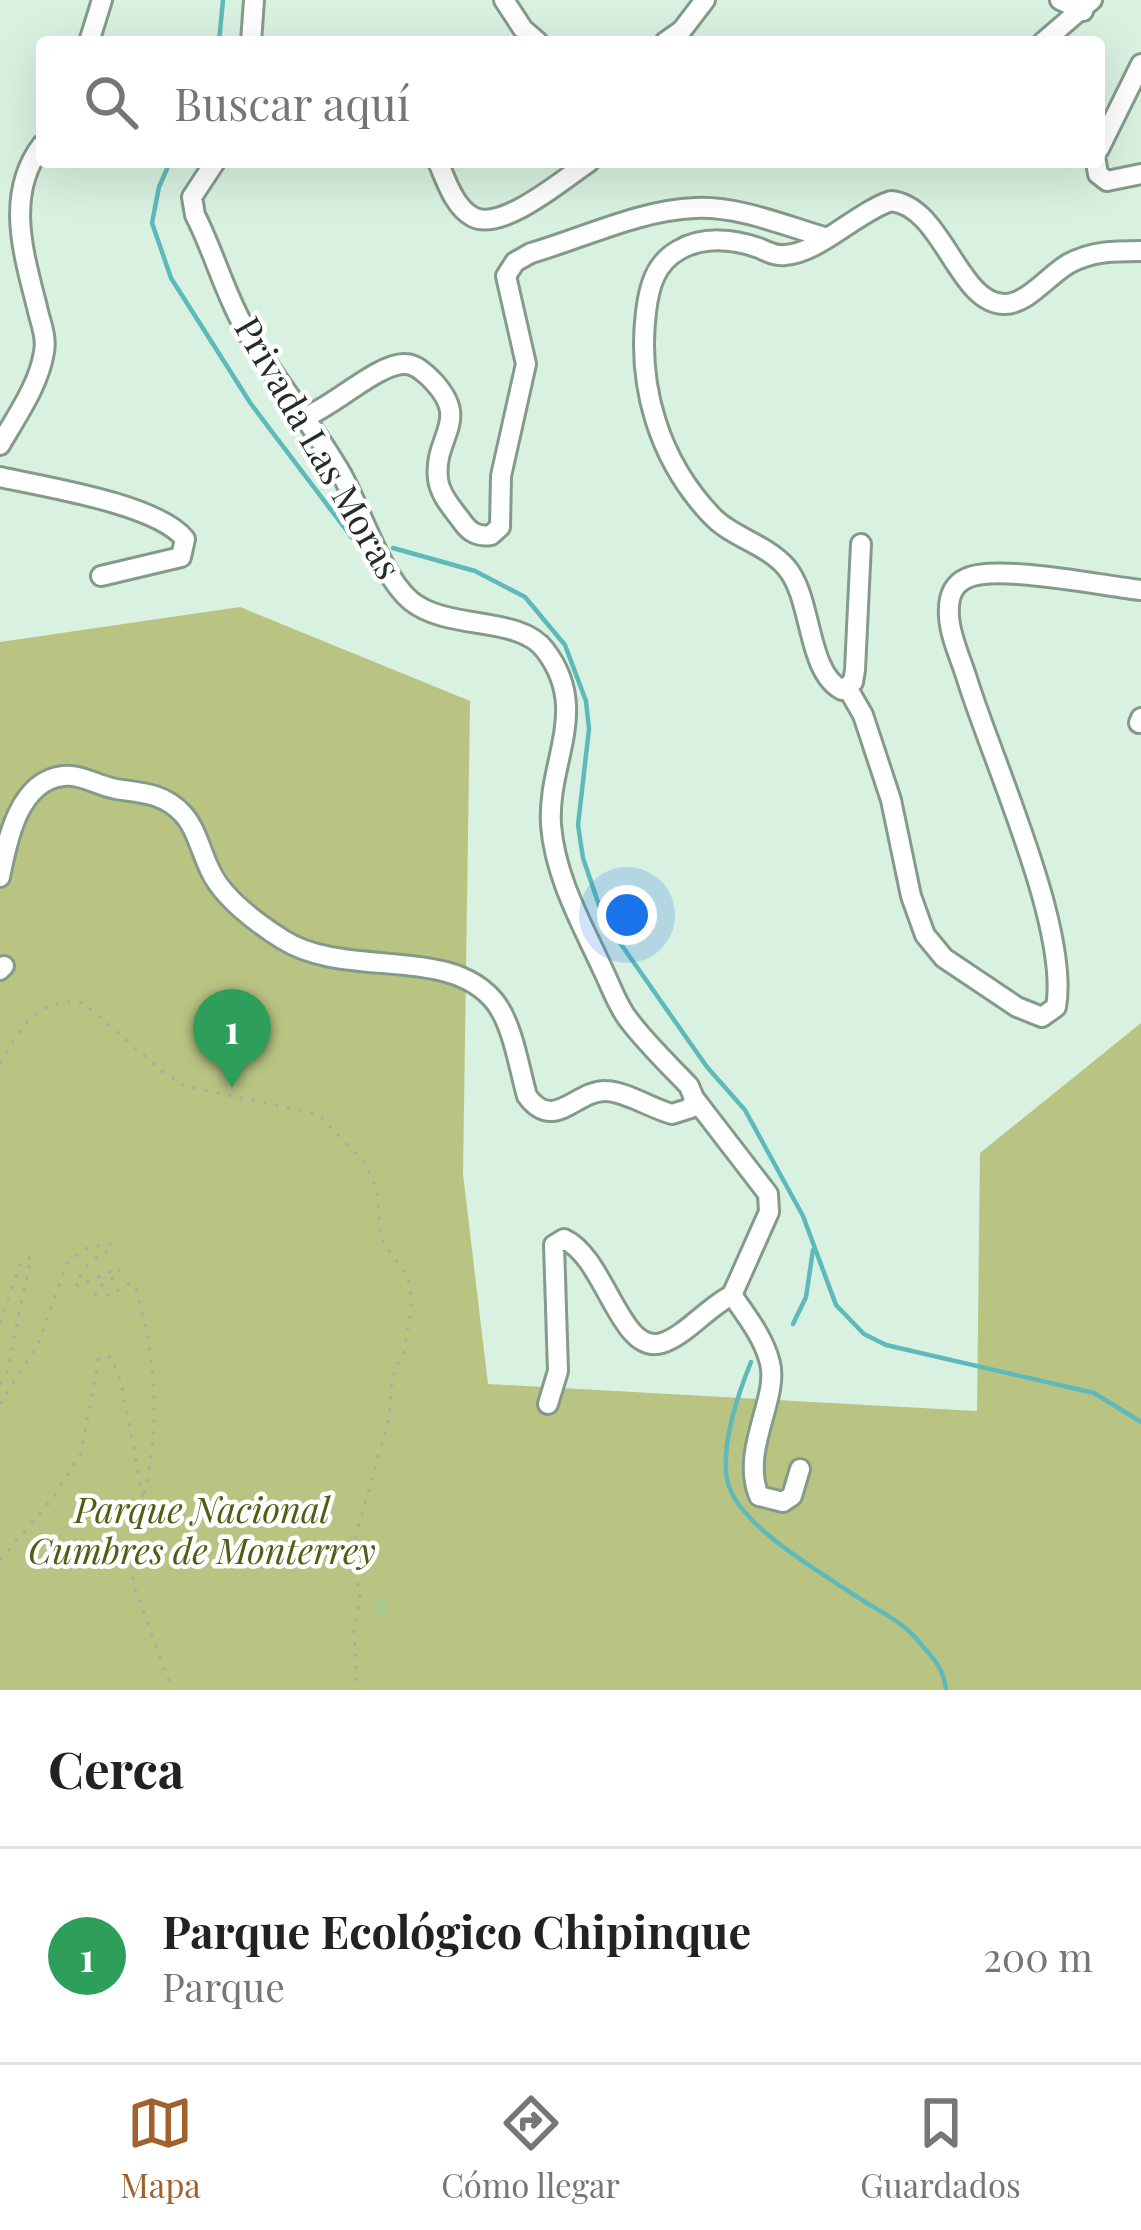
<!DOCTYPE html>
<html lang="es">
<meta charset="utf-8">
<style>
body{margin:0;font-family:"Playfair Display",serif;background:#f6f6f6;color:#222}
.you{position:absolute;left:627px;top:915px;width:42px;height:42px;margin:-30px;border:9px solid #fff;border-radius:50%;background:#1a73e8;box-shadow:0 0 0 18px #1a73e833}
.badge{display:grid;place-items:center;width:78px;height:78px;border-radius:50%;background:#a2602d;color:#fff;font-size:39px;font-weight:700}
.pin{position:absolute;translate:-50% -99px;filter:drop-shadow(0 3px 6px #0008)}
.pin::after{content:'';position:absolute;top:63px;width:42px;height:36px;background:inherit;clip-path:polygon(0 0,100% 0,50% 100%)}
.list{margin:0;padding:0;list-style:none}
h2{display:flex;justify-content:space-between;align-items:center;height:156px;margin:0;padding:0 48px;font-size:51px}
h2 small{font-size:39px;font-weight:400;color:#767676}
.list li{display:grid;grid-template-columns:78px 1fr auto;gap:36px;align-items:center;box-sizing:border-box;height:216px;padding:0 48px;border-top:3px solid #e0e0e0}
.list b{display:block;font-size:45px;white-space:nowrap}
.list p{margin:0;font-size:39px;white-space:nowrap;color:#767676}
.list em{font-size:39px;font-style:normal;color:#767676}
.icon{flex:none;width:66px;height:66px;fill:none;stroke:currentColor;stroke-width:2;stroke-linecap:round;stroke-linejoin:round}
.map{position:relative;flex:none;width:1141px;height:1690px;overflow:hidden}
.search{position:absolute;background:#fff;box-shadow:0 12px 48px #0002;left:36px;right:36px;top:36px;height:132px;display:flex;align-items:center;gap:30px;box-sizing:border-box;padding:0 42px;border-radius:12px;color:#767676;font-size:45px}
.sheet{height:372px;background:#fff}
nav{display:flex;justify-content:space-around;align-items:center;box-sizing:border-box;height:168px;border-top:3px solid #e0e0e0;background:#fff;font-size:33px;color:#767676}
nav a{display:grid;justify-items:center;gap:6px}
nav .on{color:#a2602d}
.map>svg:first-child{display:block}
</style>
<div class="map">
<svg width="1141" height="1690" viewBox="0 0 1141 1690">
<rect width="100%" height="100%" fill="#d9f1e1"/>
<!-- green -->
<path fill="#b9c382" d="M 240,607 L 470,701 L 463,1174 L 488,1384 L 977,1411 L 980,1153 L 1141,1023 L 1141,1690 L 0,1690 L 0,642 Z"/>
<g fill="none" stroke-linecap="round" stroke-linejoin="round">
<!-- stream -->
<g stroke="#5ebaba" stroke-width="4.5">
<path d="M 219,42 L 223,0"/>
<path d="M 170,162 L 159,187 L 152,223 L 171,278 L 251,404 L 353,539"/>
<path d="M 393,548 L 475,571 L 525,597 L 565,645 L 586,701 L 589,729 L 578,825 L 583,858 L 604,920 L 707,1067 L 745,1110 L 803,1216 L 836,1305 L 864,1334 L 886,1345 L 1094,1393 L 1141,1422"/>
<path d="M 793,1324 L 806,1297 L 813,1250"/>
<path d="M 751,1362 C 738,1394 721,1443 727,1479 C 735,1525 824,1574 862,1600 C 884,1614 903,1622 920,1643 C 934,1659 944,1669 946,1690"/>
</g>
</g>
<!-- building -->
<path fill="#a6cc94" d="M 375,1598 L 387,1599 L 385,1613 L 374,1612 Z"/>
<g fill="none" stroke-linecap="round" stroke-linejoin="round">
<!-- minor casing -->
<g stroke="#849b8c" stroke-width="24">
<g id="minor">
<path d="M 504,0 L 523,29 L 538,42"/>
<path d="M 1060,0 L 1083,11"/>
<path d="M 89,42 L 102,0"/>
<path d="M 251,42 L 254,0"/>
<path d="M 665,42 L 682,30 L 705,0"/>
<path d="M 1043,42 L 1092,0"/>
<path d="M 1099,149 L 1141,64"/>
<path d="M 438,162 C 446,180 454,207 473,217 C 502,232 565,178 589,162"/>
<path d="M 1096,162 L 1098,174 L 1107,181 L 1141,174"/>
<path d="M 307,416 C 335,405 379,363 405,364 C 415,364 422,371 429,377 C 474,421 433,434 438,479 C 440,495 452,508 461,520 C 469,532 477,537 491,535 L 500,527 L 501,476 L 526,364 L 506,276 L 515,262 L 531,253 C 583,238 640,210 695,208 C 738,206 783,225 824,237"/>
<path d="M 0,445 C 16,417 39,385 44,352 C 47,336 40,322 37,307 C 23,252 5,194 42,145"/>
<path d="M 0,477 C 45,487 157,504 185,539 L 181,557 L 101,576"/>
<path d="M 861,544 L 855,670 L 853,682 L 842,690 C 806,671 813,598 786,567 C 766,544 731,537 711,515 C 659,460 637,386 646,312 C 649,287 655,263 679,250 C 703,236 734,239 759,248 C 768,252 775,256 785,255 C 819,253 857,212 891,201 C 943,206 958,305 1005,304 C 1027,304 1049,275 1068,264 C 1091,251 1115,251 1141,251"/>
<path d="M 848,689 L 863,715 L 891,800 L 911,896 L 925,935 L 944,958 L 1017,1007 L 1042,1017 L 1056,1007 C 1070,929 992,760 967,679 C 961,659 950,637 949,616 C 948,600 951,585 967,578 C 997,564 1104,586 1141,590"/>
<path d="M 1139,723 L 1141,718"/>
<path d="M 0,877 C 7,842 18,781 63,776 C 82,774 98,786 116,789 C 142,793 163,793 182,813 C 196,827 201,852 210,870 C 222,897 257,923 282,939 C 346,980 449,944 495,1002 C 513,1025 519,1068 527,1096 C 554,1133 576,1090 606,1091 C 624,1091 653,1109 672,1114 L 691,1108 L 694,1098 L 689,1086 C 668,1064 646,1043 628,1019 C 617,1005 611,986 603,970 C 582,924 555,877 551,825 C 547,761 591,710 545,650 C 519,615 448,631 411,601 C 381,576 362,512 342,475 C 312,422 271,376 242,323 C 223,288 213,250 195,215 L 192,197 L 215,162"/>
<path d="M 0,970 L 4,966"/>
<path d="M 694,1098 L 768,1194 L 769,1212 L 732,1295"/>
<path d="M 548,1404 L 558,1371 L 554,1245 L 564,1239 C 606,1258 620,1356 662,1343 C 685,1336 708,1307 732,1295 C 746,1315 764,1338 770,1363 C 779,1399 740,1450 759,1496 L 783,1502 L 792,1496 L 800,1469"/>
</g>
</g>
<!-- path -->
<g stroke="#9eb2a5" stroke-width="3" stroke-dasharray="3 9" stroke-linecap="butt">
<path d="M 0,1064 C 19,1029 38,995 84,1003 L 164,1073 L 185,1086 L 318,1114 L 366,1164 L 377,1190 L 381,1239 L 408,1277 L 412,1300 L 404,1352 L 392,1377 L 389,1419 L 354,1542 L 353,1562 L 360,1596 L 354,1633 L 357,1690"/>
<path d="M 0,1323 L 21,1262 L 31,1257 L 7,1372 L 0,1385"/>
<path d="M 0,1404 L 39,1342 L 67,1263 L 89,1247 L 111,1244 L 112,1248 L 90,1262 L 75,1283 L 78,1286 L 119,1268 L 118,1275 L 100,1286 L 95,1294 L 110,1295 L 130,1283 L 135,1287 C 156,1355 161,1428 143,1497"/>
<path d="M 0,1560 L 53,1498 L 81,1453 L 99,1358 L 111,1357 L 121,1382 L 143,1497 L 132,1562 L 133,1583 L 172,1690"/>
</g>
<!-- minor -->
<use href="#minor" stroke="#fff" stroke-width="18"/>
</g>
<g text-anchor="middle" stroke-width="9" stroke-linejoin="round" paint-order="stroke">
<!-- street labels -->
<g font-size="36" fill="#232c26" stroke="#fff">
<text transform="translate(318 448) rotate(60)" y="13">Privada Las Moras</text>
</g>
<!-- park labels -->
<g font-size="36" font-style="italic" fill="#545c13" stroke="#fff">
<text x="202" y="1523">Parque Nacional<tspan x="202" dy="41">Cumbres de Monterrey</tspan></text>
</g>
</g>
</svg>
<div class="you"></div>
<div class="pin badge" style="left:232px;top:1088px;background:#2e9e5b">1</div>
<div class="search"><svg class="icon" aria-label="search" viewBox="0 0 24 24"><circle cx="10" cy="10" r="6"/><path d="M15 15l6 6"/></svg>Buscar aquí</div>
</div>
<section class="sheet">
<h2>Cerca<small></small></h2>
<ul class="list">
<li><span class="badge" style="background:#2e9e5b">1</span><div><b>Parque Ecológico Chipinque</b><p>Parque</p></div><em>200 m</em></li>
</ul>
</section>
<nav>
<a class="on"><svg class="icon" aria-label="map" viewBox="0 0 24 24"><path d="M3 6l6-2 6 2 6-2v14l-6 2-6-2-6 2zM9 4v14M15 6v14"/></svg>Mapa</a>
<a><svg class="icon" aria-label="directions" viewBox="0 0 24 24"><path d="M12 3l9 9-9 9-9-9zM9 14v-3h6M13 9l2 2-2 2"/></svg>Cómo llegar</a>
<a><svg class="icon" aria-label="saved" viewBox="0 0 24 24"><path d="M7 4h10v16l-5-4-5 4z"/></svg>Guardados</a>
</nav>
